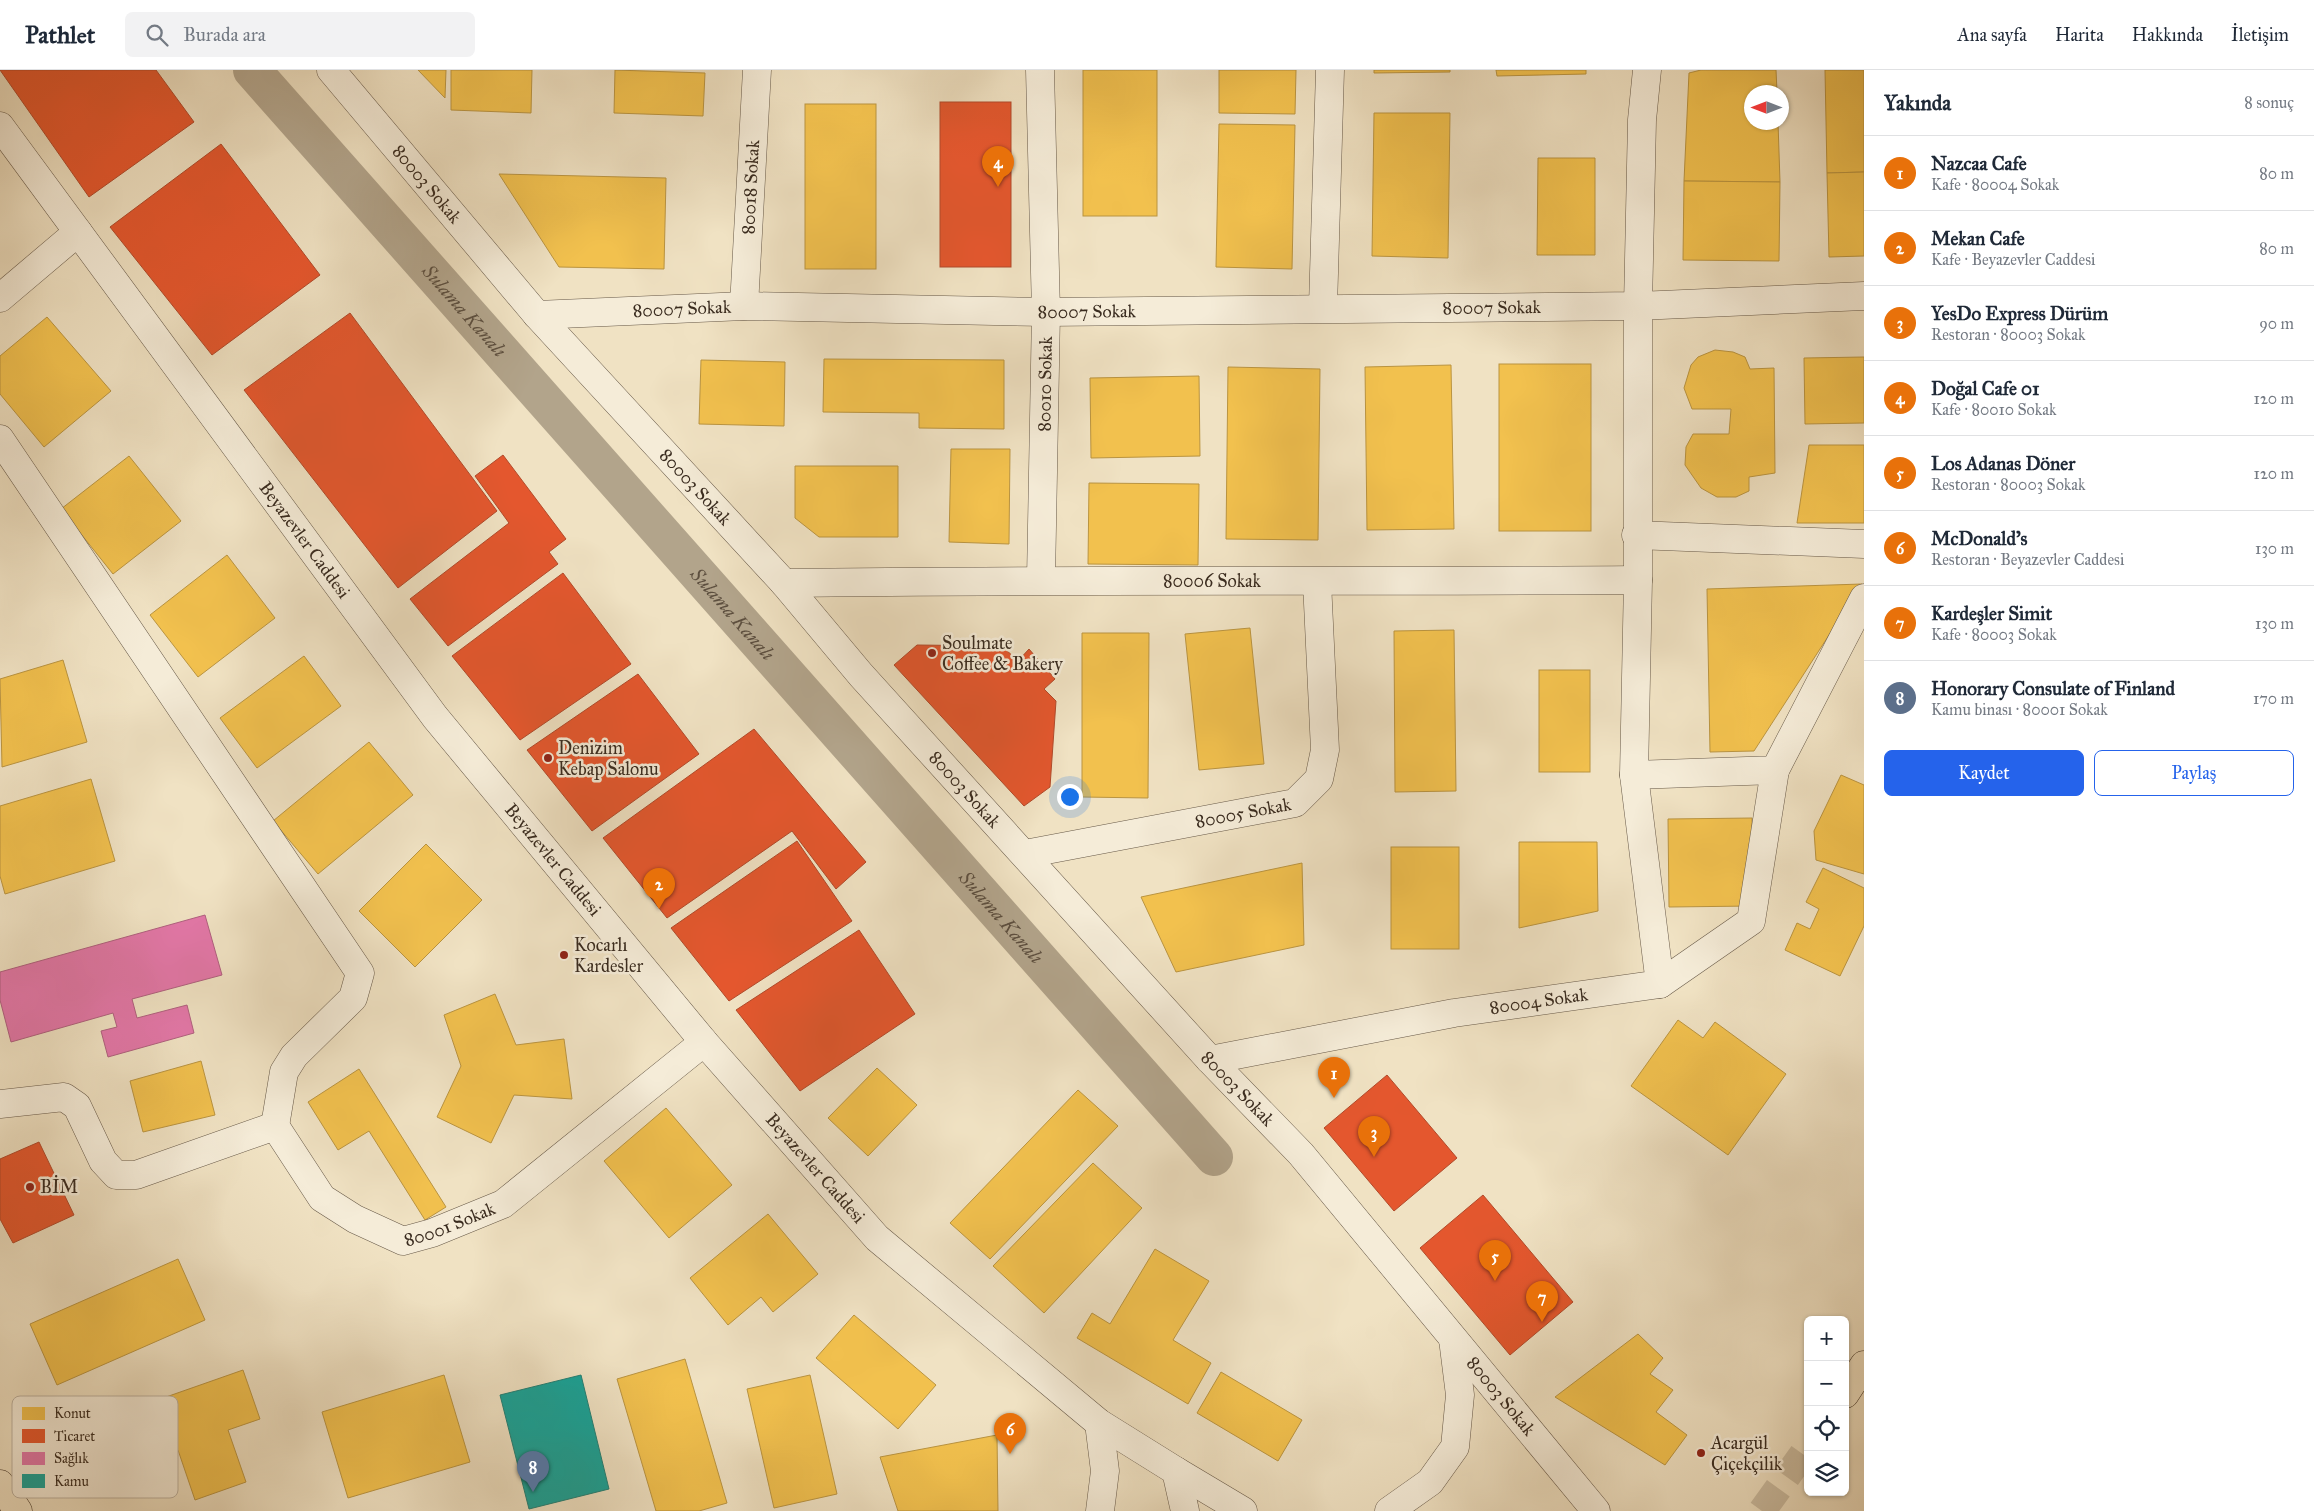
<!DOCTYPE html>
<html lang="tr">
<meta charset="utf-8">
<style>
body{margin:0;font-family:"IM FELL Great Primer",serif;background:#f2f2f3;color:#1f2937}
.controls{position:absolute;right:15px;bottom:15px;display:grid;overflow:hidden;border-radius:8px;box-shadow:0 1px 4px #0004}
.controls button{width:45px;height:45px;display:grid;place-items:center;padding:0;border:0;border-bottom:1px solid #e0e1e3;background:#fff;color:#1f2937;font:25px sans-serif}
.compass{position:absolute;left:1744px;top:15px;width:45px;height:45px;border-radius:50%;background:#fff;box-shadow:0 1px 4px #0004;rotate:270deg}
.you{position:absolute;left:1069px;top:726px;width:18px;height:18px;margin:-12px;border:4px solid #fff;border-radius:50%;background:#1a73e8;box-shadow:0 0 0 8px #1a73e833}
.badge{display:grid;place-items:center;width:32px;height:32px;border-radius:50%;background:#2563eb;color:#fff;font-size:16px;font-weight:700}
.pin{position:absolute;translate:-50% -41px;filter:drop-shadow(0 1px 2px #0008)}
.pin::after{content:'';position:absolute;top:26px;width:18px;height:15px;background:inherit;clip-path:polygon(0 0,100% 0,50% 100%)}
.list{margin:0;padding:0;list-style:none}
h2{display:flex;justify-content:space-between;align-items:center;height:65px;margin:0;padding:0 20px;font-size:21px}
h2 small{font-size:16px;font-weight:400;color:#747a83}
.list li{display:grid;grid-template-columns:32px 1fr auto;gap:15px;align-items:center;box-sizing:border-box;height:75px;padding:0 20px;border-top:1px solid #e0e1e3}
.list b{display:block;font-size:19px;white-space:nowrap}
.list p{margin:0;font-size:16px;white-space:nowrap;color:#747a83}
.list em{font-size:16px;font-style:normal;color:#747a83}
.actions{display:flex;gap:10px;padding:15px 20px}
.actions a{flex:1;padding:11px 0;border:1px solid #2563eb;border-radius:8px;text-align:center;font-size:18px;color:#2563eb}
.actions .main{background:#2563eb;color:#fff}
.icon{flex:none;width:28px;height:28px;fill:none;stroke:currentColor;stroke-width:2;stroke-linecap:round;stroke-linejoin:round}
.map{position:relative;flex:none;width:1864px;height:1441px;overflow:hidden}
header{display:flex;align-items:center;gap:30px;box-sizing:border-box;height:70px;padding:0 25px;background:#fff;border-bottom:1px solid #e0e1e3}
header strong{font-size:24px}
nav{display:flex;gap:28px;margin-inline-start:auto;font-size:18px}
.search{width:350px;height:45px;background:#f2f2f3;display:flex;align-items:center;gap:12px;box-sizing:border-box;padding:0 18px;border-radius:8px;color:#747a83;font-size:19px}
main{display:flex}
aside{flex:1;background:#fff}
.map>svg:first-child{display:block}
</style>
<header>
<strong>Pathlet</strong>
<div class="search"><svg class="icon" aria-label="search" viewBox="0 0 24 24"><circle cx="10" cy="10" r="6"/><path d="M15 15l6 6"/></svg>Burada ara</div>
<nav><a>Ana sayfa</a><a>Harita</a><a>Hakkında</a><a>İletişim</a></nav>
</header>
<main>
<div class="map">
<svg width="1864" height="1441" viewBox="0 0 1864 1441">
<rect width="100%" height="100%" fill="#f0e2c3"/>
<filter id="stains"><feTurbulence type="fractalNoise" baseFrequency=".004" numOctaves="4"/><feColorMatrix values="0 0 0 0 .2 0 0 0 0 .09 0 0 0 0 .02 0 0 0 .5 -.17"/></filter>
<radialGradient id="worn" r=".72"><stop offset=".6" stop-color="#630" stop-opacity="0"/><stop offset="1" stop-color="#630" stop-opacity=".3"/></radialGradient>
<!-- homes -->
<g fill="#f2c14e" stroke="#ba9440">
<path d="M 418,0 L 446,0 L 445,28 Z"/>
<path d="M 451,0 L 532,0 L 531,43 L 451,40 Z"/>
<path d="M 615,0 L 705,3 L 703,46 L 614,43 Z"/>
<rect x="1083" y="0" width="74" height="146"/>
<path d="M 1219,0 L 1296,0 L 1295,44 L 1219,43 Z"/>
<path d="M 1374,0 L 1450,0 L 1450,2 L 1374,3 Z"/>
<path d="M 1496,0 L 1586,0 L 1586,4 L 1497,6 Z"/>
<path d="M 1701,0 L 1776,0 L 1777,22 L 1752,22 L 1752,52 L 1778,52 L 1780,112 L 1684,111 L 1689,3 Z"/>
<path d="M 1825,0 L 1864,0 L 1864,102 L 1827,103 Z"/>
<rect x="805" y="34" width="71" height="165"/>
<path d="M 1374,43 L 1450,43 L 1448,188 L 1372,186 Z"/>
<path d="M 1219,54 L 1295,55 L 1292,199 L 1216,197 Z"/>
<path d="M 1538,88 L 1595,88 L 1595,185 L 1537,185 Z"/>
<path d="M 1864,102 L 1864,186 L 1829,187 L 1827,103 Z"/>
<path d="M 499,104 L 666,108 L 664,199 L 559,197 Z"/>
<path d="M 1684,111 L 1780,112 L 1779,191 L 1683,190 Z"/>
<path d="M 47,247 L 111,321 L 44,377 L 0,324 L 0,286 Z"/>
<path d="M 1715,280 L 1733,282 L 1745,287 L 1750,299 L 1774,298 L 1775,403 L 1749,407 L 1749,421 L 1736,427 L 1717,427 L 1701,418 L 1685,395 L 1686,377 L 1693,364 L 1729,364 L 1731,339 L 1692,339 L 1684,318 L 1691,295 L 1698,287 Z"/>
<path d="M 1864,287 L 1864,353 L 1805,354 L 1804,288 Z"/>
<path d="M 824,289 L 1004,290 L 1004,359 L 919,358 L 919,343 L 823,342 Z"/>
<path d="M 701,290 L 785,292 L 784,356 L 699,354 Z"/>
<rect x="1499" y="294" width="92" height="167"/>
<path d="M 1451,295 L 1454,459 L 1367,460 L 1365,297 Z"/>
<path d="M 1228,297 L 1320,299 L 1318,470 L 1226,469 Z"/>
<path d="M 1199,306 L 1200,386 L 1091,388 L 1090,308 Z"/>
<path d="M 1809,375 L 1864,375 L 1864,453 L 1797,453 Z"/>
<path d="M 951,379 L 1010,379 L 1009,474 L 949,472 Z"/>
<path d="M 129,386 L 181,451 L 113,504 L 61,439 Z"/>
<path d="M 795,396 L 898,396 L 898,467 L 819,467 L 795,448 Z"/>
<path d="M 1089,413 L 1199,414 L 1198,495 L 1088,494 Z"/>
<path d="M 227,485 L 275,548 L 198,607 L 150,545 Z"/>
<path d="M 1862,514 L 1754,681 L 1710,682 L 1707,519 Z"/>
<path d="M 1250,558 L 1264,694 L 1199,700 L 1185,564 Z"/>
<path d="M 1454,560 L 1456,721 L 1395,722 L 1394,561 Z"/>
<path d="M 1082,563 L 1149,563 L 1148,728 L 1082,727 Z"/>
<path d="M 304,586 L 341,636 L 257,698 L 220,648 Z"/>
<path d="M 63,590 L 87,672 L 2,697 L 0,609 Z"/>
<rect x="1539" y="600" width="51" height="102"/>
<path d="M 369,672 L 413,725 L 318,804 L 273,751 Z"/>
<path d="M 1841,705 L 1864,715 L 1864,804 L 1816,790 L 1814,761 Z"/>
<path d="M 91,709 L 115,791 L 5,824 L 0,806 L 0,736 Z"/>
<path d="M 1752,748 L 1753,836 L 1669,837 L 1668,749 Z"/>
<path d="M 1519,772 L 1597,772 L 1598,841 L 1519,858 Z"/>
<path d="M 426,774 L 482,830 L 415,897 L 359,841 Z"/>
<rect x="1391" y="777" width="68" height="102"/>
<path d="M 1302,793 L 1304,875 L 1176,902 L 1141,827 Z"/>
<path d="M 1823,798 L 1864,818 L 1864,856 L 1840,906 L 1785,880 L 1797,853 L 1810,859 L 1819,839 L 1806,832 Z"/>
<path d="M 495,924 L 516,975 L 564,969 L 572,1029 L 514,1025 L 491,1073 L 437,1047 L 461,996 L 444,945 Z"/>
<path d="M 1678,950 L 1703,968 L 1715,952 L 1786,1004 L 1728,1085 L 1631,1016 Z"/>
<path d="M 201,991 L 215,1045 L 143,1062 L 130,1011 Z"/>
<path d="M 877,998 L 917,1035 L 868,1086 L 828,1048 Z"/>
<path d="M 359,999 L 446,1137 L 425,1150 L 369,1061 L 338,1080 L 308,1032 Z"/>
<path d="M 1078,1020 L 1118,1056 L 990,1189 L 950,1153 Z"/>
<path d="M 666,1038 L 732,1115 L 669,1168 L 604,1091 Z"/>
<path d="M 1093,1093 L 1142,1138 L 1044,1243 L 993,1196 Z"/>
<path d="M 768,1144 L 818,1204 L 773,1242 L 761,1227 L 728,1255 L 690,1208 Z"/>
<path d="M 1155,1179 L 1209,1211 L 1173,1270 L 1211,1293 L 1188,1334 L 1077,1268 L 1092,1243 L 1110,1254 Z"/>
<path d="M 178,1189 L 205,1250 L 57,1315 L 30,1254 Z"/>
<path d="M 854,1245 L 936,1315 L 898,1359 L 816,1288 Z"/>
<path d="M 1638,1264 L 1663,1288 L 1650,1304 L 1673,1320 L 1656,1342 L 1687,1365 L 1665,1395 L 1555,1327 Z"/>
<path d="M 685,1289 L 727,1433 L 699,1441 L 656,1441 L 617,1309 Z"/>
<path d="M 243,1300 L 260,1349 L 228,1360 L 246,1412 L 195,1430 L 178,1380 L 146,1391 L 129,1340 Z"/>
<path d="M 1221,1302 L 1302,1350 L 1278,1391 L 1197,1343 Z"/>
<path d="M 444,1305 L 470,1392 L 348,1428 L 322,1342 Z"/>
<path d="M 810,1305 L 837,1424 L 774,1438 L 747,1319 Z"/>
<path d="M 997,1365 L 998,1441 L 898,1441 L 880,1387 Z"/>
</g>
<!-- shops -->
<g fill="#e4572e" stroke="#b14a2a">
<path d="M 0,0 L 156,0 L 194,52 L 89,127 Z"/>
<rect x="940" y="32" width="71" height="165"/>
<path d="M 221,74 L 320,205 L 212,285 L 110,157 Z"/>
<path d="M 350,243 L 497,441 L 398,518 L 244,320 Z"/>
<path d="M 503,385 L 566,469 L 549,482 L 558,494 L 448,576 L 410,529 L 509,453 L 475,406 Z"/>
<path d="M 563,503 L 631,594 L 520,670 L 452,586 Z"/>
<path d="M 917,575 L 1002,576 L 1018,591 L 1029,579 L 1055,609 L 1044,619 L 1056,631 L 1050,717 L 1024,736 L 894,595 Z"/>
<path d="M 638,604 L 699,684 L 592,761 L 527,680 Z"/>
<path d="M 754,659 L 866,792 L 836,819 L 792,761 L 667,848 L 603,768 Z"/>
<path d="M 797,771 L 852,851 L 729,931 L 671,858 Z"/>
<path d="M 859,860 L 915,944 L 800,1021 L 736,940 Z"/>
<path d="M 1387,1005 L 1457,1088 L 1394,1141 L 1324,1058 Z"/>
<path d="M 39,1072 L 74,1145 L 13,1173 L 0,1149 L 0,1089 Z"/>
<path d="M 1483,1125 L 1573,1232 L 1510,1285 L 1420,1178 Z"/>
</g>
<!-- health -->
<path fill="#e377a8" stroke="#b0607f" d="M 205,845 L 222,905 L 132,929 L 137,948 L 187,935 L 194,963 L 108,987 L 101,961 L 117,957 L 113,943 L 11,972 L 0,930 L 0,902 Z"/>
<!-- public -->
<path fill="#17a398" stroke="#217f74" d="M 581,1305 L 609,1419 L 529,1439 L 500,1325 Z"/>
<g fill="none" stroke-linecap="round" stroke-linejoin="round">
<!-- canal -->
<path stroke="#b2a48b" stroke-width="38" id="s1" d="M 252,0 L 1214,1087"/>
<!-- motorway-tunnel -->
<path stroke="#cbbda2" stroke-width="28" stroke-dasharray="28 14" stroke-linecap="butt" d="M 1762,1441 L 1808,1377"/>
<!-- minor casing -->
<g stroke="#675948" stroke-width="29">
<g id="minor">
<path d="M 1040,0 L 1046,242 L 1041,509"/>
<path d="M 0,228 L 78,162"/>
<path id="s2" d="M 744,236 L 757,0"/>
<path d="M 1323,237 L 1330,0"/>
<path id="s3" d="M 537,245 L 744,236 L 1046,242 L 1638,236 L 1864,226"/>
<path d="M 0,369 L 360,903 L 353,928 L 294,986 L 284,1002 L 275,1056"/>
<path d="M 1636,465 L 1864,474"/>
<path id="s4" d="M 784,513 C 1069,509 1353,512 1638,510"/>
<path d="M 1634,705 L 1775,700 L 1864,528"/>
<path id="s5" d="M 1025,784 L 1295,733 L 1319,709 L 1325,680 L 1317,512"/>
<path d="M 1660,914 L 1751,851 L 1775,700"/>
<path id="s6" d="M 1210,990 L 1454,943 L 1660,914 L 1634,705 L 1638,510 L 1638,236 L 1642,50 L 1647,0"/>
<path id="s7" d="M 0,1034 L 64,1027 L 77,1036 L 103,1091 L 116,1105 L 136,1105 L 275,1056 L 322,1128 L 355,1149 L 403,1171 L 432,1163 L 503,1134 L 704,972"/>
</g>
</g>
<!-- tertiary casing -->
<g stroke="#675948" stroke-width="29">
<g id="tertiary">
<path id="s8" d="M 331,0 L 537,245 L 784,513 L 861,605 L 1210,990 L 1301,1084 L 1596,1441"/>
<path id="s9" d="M 0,56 L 435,647 L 704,972 L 877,1168 L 1099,1353 L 1176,1401 L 1185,1441"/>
<path d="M 1099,1353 L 1105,1401 L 1100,1441"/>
<path d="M 1176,1401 L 1243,1441"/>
<path d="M 1389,1441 L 1430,1412 L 1455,1377 L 1460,1325 L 1453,1269"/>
</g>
</g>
<!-- primary casing -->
<g stroke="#392b1f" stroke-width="29">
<path id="primary" d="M 0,1414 L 18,1441"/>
</g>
<!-- motorway casing -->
<g stroke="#392b1f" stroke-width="29">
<path id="motorway" d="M 1845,1324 L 1864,1295"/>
</g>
<!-- minor -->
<use href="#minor" stroke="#f5ecd8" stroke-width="28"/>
<!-- tertiary -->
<use href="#tertiary" stroke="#f5ecd8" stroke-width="28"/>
<!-- primary -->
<use href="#primary" stroke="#f0e2c3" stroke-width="28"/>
<!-- motorway -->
<use href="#motorway" stroke="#f0e2c3" stroke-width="28"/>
</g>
<!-- markers -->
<g fill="#8f2418" stroke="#f5ecd8" stroke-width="2">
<circle cx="932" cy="583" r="5"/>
<circle cx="548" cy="688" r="5"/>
<circle cx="564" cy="885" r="5"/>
<circle cx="30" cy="1117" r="5"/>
<circle cx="1701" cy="1383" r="5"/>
</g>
<g text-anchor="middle" stroke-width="5" stroke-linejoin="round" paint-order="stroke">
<!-- street labels -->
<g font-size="18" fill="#392b1f" stroke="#f5ecd8">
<text dy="6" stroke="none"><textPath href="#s8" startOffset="149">80003 Sokak</textPath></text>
<text dy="6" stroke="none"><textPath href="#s2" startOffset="119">80018 Sokak</textPath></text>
<text dy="6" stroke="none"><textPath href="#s3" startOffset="955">80007 Sokak</textPath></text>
<text dy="6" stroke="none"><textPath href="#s3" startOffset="145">80007 Sokak</textPath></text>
<text dy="6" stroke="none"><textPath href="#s3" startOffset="550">80007 Sokak</textPath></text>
<text transform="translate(1045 314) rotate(-89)" y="6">80010 Sokak</text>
<text dy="6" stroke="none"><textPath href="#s8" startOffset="554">80003 Sokak</textPath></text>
<text dy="6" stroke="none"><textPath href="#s9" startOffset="514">Beyazevler Caddesi</textPath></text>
<text dy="6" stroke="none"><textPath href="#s4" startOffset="428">80006 Sokak</textPath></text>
<text dy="6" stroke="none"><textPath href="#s8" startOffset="959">80003 Sokak</textPath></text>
<text dy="6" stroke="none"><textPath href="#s5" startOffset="222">80005 Sokak</textPath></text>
<text dy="6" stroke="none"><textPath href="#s9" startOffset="919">Beyazevler Caddesi</textPath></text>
<text dy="6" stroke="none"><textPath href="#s6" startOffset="334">80004 Sokak</textPath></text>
<text dy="6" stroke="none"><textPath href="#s8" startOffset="1364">80003 Sokak</textPath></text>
<text dy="6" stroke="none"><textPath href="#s9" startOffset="1324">Beyazevler Caddesi</textPath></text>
<text dy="6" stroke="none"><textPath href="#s7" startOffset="555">80001 Sokak</textPath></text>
<text dy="6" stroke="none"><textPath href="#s8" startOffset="1769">80003 Sokak</textPath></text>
</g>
<!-- poi labels -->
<g font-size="18" fill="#392b1f" stroke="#f5ecd8" text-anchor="start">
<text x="942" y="579">Soulmate<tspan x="942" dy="21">Coffee &amp; Bakery</tspan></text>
<text x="558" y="684">Denizim<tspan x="558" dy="21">Kebap Salonu</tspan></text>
<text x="574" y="881">Kocarlı<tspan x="574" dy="21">Kardesler</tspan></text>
<text x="40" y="1123">BİM</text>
<text x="1711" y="1379">Acargül<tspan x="1711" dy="21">Çiçekçilik</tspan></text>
</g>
<!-- water labels -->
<g font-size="19" font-style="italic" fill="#5d4f3f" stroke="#f5ecd8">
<text dy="7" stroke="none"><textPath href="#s1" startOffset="321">Sulama Kanalı</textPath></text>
<text dy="7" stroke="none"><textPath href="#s1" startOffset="726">Sulama Kanalı</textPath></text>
<text dy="7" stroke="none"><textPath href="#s1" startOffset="1131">Sulama Kanalı</textPath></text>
</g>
</g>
<!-- legend -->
<rect x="12" y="1326" width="166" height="102" rx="8" fill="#f5ecd8" stroke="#bdb2a0" stroke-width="1"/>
<rect x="22" y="1337" width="23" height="13" fill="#f2c14e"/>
<rect x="22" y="1359" width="23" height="14" fill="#e4572e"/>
<rect x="22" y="1382" width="23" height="13" fill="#e377a8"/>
<rect x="22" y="1404" width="23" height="14" fill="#17a398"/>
<g font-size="14" fill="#392b1f">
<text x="54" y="1348">Konut</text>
<text x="54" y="1371">Ticaret</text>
<text x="54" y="1393">Sağlık</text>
<text x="54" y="1416">Kamu</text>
</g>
<rect width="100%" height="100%" filter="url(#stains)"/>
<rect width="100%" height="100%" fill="url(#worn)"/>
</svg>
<div class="controls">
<button>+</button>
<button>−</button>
<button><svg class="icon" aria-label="locate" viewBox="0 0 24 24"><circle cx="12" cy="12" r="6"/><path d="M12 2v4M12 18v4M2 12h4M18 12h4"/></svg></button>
<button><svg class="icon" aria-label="layers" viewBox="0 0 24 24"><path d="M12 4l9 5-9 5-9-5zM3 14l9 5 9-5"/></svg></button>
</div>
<svg class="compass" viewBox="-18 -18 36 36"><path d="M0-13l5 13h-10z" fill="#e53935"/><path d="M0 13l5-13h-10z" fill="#747a83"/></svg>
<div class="you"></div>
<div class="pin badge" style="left:1334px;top:1028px;background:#e8710a">1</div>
<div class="pin badge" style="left:659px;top:839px;background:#e8710a">2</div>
<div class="pin badge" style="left:1374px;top:1087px;background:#e8710a">3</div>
<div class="pin badge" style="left:998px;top:117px;background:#e8710a">4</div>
<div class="pin badge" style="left:1495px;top:1211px;background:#e8710a">5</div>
<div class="pin badge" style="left:1010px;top:1384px;background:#e8710a">6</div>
<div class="pin badge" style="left:1542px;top:1252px;background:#e8710a">7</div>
<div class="pin badge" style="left:533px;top:1422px;background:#5c6f8a">8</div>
</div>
<aside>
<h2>Yakında<small>8 sonuç</small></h2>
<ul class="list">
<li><span class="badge" style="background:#e8710a">1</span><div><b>Nazcaa Cafe</b><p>Kafe · 80004 Sokak</p></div><em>80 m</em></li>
<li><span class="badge" style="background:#e8710a">2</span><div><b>Mekan Cafe</b><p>Kafe · Beyazevler Caddesi</p></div><em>80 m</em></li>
<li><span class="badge" style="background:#e8710a">3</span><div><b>YesDo Express Dürüm</b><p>Restoran · 80003 Sokak</p></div><em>90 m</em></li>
<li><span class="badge" style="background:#e8710a">4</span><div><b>Doğal Cafe 01</b><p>Kafe · 80010 Sokak</p></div><em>120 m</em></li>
<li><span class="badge" style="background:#e8710a">5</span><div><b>Los Adanas Döner</b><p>Restoran · 80003 Sokak</p></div><em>120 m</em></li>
<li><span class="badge" style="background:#e8710a">6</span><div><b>McDonald's</b><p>Restoran · Beyazevler Caddesi</p></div><em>130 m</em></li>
<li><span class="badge" style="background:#e8710a">7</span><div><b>Kardeşler Simit</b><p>Kafe · 80003 Sokak</p></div><em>130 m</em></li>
<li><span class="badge" style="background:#5c6f8a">8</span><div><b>Honorary Consulate of Finland</b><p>Kamu binası · 80001 Sokak</p></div><em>170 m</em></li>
</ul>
<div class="actions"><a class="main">Kaydet</a><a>Paylaş</a></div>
</aside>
</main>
